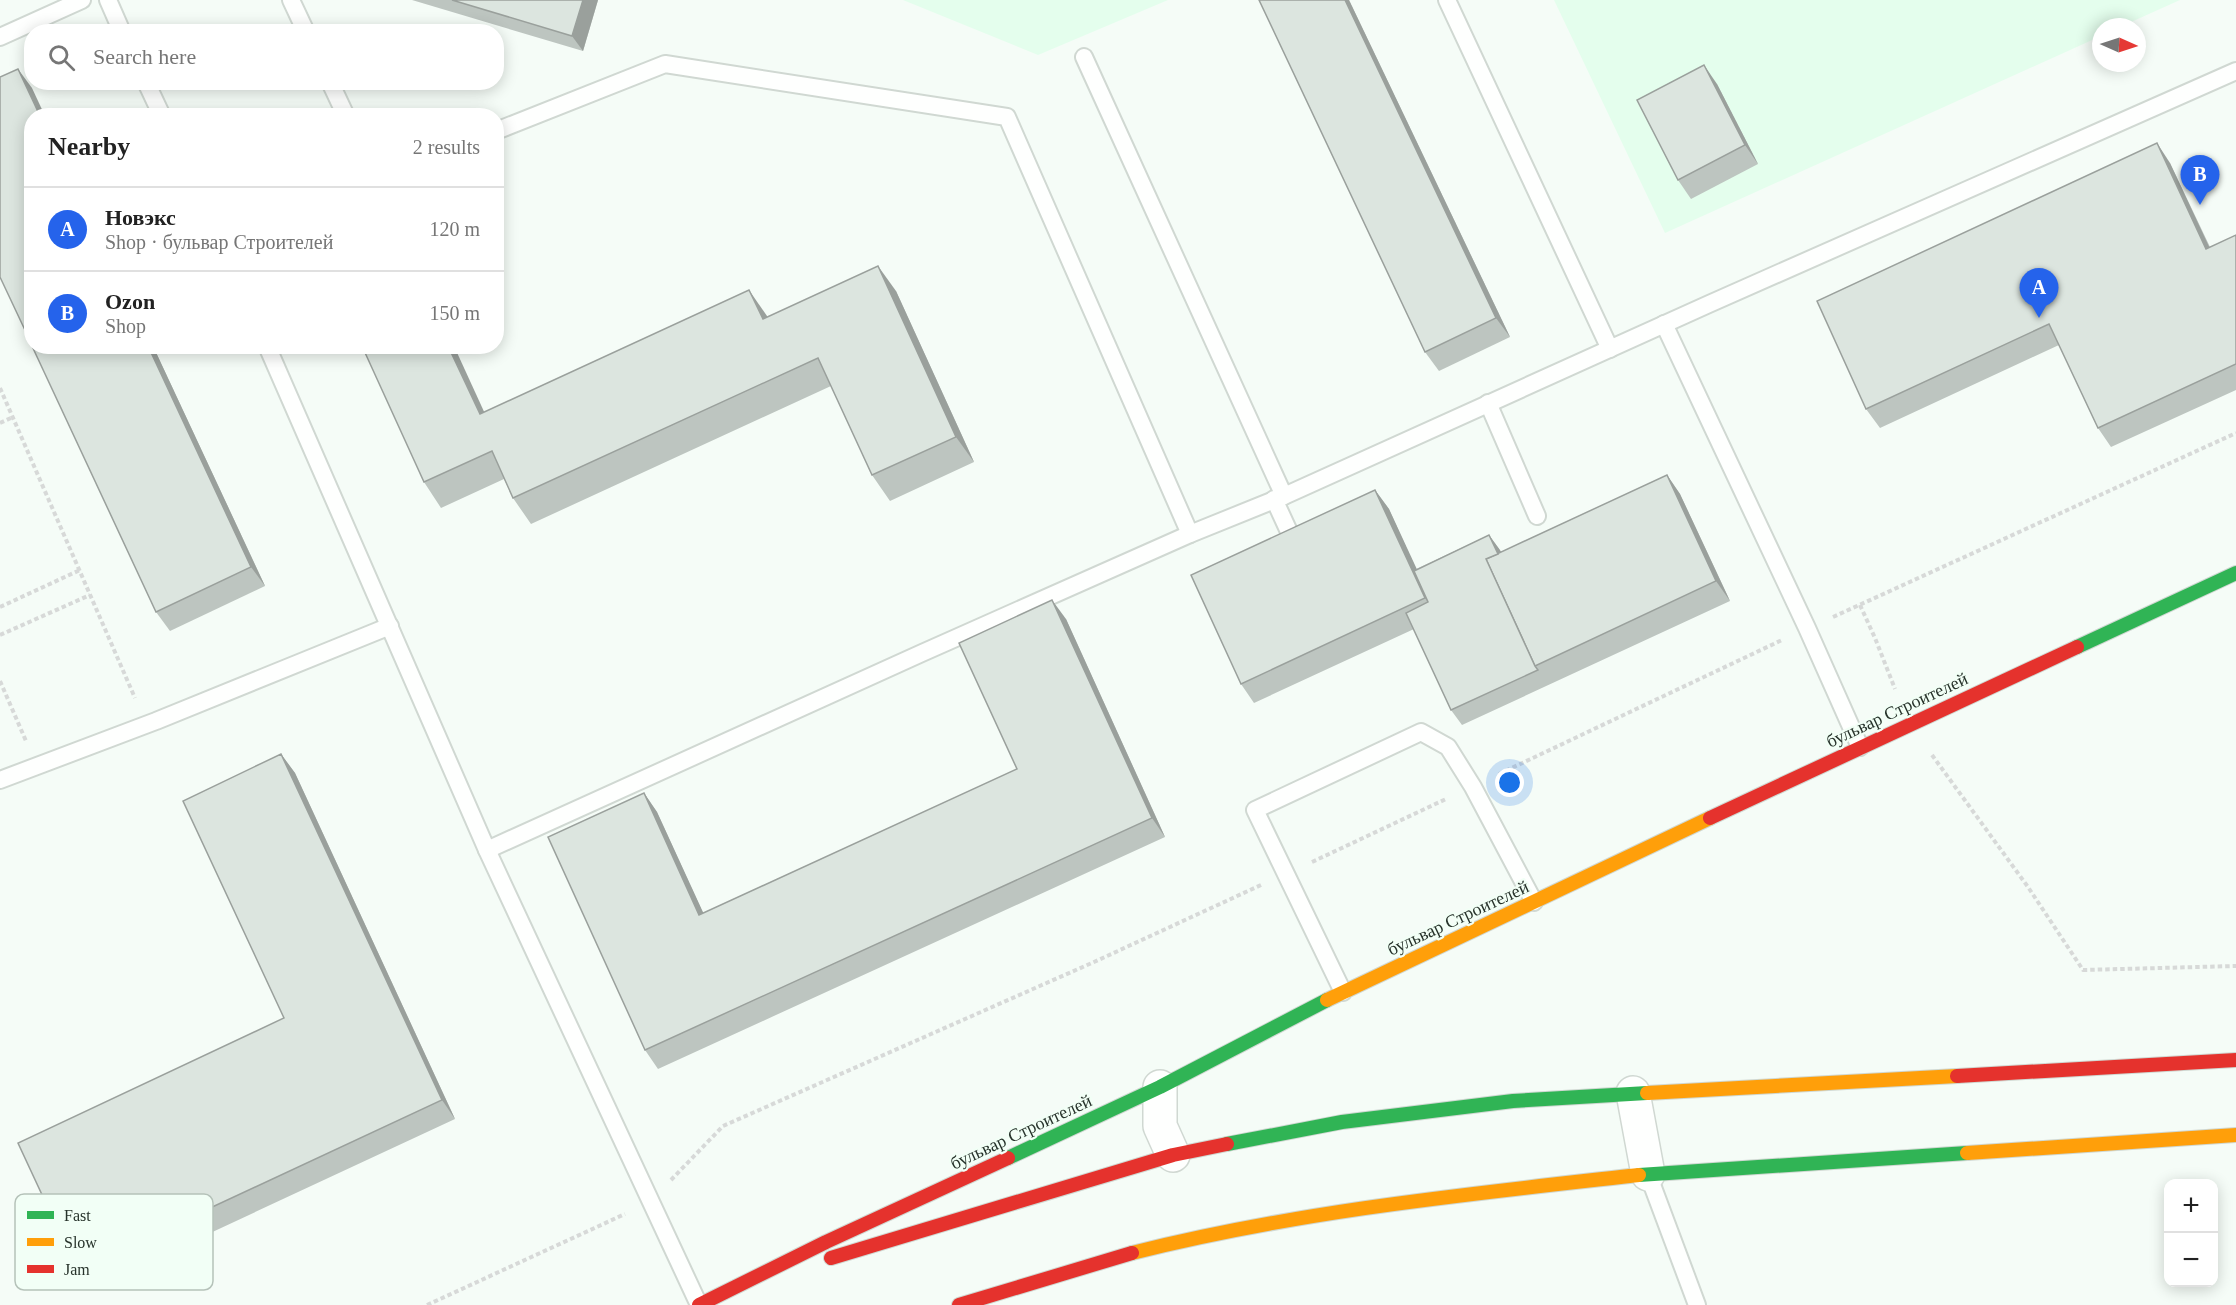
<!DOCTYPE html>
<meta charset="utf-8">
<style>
body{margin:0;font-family:"Times New Roman",serif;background:#f2f2f2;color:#222}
.controls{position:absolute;right:18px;bottom:18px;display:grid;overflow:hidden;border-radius:12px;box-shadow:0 3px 15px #0003}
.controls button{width:54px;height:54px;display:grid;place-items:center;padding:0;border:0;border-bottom:2px solid #e0e0e0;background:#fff;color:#222;font:30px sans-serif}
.compass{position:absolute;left:2092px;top:18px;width:54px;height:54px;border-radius:50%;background:#fff;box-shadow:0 3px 15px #0003;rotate:93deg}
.you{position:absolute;left:1510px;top:783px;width:21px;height:21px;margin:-15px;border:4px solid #fff;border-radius:50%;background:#1a73e8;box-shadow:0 0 0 9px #1a73e833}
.badge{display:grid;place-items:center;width:39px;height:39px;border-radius:50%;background:#2563eb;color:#fff;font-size:20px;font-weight:700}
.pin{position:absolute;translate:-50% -50px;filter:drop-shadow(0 2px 3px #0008)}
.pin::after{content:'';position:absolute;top:32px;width:21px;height:18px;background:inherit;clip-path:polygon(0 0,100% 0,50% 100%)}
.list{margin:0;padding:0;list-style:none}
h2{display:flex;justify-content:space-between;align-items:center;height:78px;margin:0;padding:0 24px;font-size:26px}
h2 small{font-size:20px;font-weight:400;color:#767676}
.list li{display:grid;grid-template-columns:39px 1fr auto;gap:18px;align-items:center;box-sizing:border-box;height:84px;padding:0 24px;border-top:2px solid #e0e0e0}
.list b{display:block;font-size:22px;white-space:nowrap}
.list p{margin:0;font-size:20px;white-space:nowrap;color:#767676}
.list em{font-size:20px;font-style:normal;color:#767676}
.icon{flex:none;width:33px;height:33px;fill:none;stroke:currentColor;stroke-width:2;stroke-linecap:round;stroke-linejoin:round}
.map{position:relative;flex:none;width:2236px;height:1305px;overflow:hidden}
.search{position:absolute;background:#fff;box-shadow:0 3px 15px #0003;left:24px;top:24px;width:480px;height:66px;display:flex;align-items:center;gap:15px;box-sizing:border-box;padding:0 21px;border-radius:24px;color:#767676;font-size:22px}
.panel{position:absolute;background:#fff;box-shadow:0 3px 15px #0003;left:24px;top:108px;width:480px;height:246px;border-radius:24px}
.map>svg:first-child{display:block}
</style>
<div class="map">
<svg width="2236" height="1305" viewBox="0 0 2236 1305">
<rect width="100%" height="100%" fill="#f5fcf7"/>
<!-- built -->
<g fill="#e4feed">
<path d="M 903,0 L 1168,0 L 1038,55 Z"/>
<path d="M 1554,0 L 2180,0 L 2120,27 L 2101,27 L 2101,36 L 1665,233 Z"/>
</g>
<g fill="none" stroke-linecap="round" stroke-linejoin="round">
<!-- lane casing -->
<g stroke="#d0d8d2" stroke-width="20">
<g id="lane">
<path d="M 108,0 L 122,32"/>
<path d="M 291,0 L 306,32"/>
<path d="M 1447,0 L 1610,349"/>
<path d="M 0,37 L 82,0"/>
<path d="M 1084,57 L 1284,496"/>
<path d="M 146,82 L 162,116"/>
<path d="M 330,82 L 346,116"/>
<path d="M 496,131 L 665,64 L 1007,117 L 1190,534"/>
<path d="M 1664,324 L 1807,628 L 1860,747"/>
<path d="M 267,346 L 487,850 L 699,1305"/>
<path d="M 1488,403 L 1537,516"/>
<path d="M 1274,499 L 1291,536"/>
<path d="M 0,780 L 156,721 L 390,626"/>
<path d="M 487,850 L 922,653 L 1190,534 L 1284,496 L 1709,304 L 2236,71"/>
<path d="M 1343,992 L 1255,810 L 1421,732 L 1448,747 L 1473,787 L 1534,902"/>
<path d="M 1648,1174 L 1697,1305"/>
</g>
</g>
<!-- street casing -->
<g stroke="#d0d8d2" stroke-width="36">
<g id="street">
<path d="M 1160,1087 L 1160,1126 L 1173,1155"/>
<path d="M 1633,1093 L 1648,1174"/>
</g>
</g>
<!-- fast casing -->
<g stroke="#d0d8d2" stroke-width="16">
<g id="fast">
<path d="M 2077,647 L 2236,573"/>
<path d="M 1227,1144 L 1342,1122 L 1513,1101 L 1647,1093"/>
<path d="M 1008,1158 L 1160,1087 L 1327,1000"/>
<path d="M 1639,1175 L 1967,1153"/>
</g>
</g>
<!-- slow casing -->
<g stroke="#d0d8d2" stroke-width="16">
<g id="slow">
<path d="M 1327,1000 L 1710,818"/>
<path d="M 1647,1093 L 1957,1076"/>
<path d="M 1967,1153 L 2236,1135"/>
<path d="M 1132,1253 C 1298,1211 1469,1194 1639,1175"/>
</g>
</g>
<!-- jam casing -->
<g stroke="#d0d8d2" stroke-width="16">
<g id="jam">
<path d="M 1710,818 L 2077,647"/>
<path d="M 1957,1076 L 2236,1060"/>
<path d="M 831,1258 L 1173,1155 L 1227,1144"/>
<path d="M 699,1305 L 826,1242 L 1008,1158"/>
<path d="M 959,1305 L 1132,1253"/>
</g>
</g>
<!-- path -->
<g stroke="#d7d9d8" stroke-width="4" stroke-dasharray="4.5 3" stroke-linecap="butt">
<path d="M 0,388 L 135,698"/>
<path d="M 0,423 L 13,417"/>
<path d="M 1860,605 L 1875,638 L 1895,689"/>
<path d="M 0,607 L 80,570"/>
<path d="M 1833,617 L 2236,433"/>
<path d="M 0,635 L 90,595"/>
<path d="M 0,681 L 26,741"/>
<path d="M 1932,755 L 2028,887 L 2083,970 L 2236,966"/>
<path d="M 1499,774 L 1782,640"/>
<path d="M 1312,862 L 1446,799"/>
<path d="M 671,1180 L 723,1126 L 1094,962 L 1261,885"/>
<path d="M 427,1305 L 625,1214"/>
</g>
<!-- lane -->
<use href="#lane" stroke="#fefffe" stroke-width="16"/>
<!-- street -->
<use href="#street" stroke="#fefffe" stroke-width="33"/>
<!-- fast -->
<use href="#fast" stroke="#30b455" stroke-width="14"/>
<!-- slow -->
<use href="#slow" stroke="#ff9f0a" stroke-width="14"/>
<!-- jam -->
<use href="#jam" stroke="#e5322d" stroke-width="14"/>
</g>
<!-- wall -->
<g fill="#bdc5c0">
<path d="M 412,0 L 598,0 L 583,51 Z"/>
<path d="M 1349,0 L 1510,337 L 1439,371 L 1425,352 Z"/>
<path d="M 1717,84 L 1758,164 L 1691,199 L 1678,180 Z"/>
<path d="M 2170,163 L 2210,247 L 2236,235 L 2236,390 L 2111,447 L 2098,428 L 2059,345 L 1880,428 L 1866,409 Z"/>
<path d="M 896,291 L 974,462 L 890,501 L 872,475 L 831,386 L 531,524 L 513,498 L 504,479 L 441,508 L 424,482 L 485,412 L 768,317 Z"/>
<path d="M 153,346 L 265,586 L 170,631 L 156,612 Z"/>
<path d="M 1667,475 L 1680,494 L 1730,601 L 1462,725 L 1451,710 L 1414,629 L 1254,703 L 1241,684 L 1375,490 L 1389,509 L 1416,569 L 1489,535 L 1501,552 Z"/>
<path d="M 1066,619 L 1165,837 L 658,1069 L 645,1050 L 644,793 L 657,812 L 703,913 L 1017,769 Z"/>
<path d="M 281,754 L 295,773 L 455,1119 L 90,1289 L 77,1270 L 284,1018 Z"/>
</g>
<!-- shaded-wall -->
<g fill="#9aa09c">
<path d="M 583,0 L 598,0 L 583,51 L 572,36 Z"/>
<path d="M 1345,0 L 1349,0 L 1510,337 L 1496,318 Z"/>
<path d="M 1704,65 L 1717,84 L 1758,164 L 1745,145 Z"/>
<path d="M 18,69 L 32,88 L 45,116 L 40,116 Z"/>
<path d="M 2157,143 L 2170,163 L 2219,268 L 2206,249 Z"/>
<path d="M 878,266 L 896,291 L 974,462 L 956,437 Z"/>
<path d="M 749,290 L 767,316 L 781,344 L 763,319 Z"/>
<path d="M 148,346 L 153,346 L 265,586 L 251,567 Z"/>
<path d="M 448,346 L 454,346 L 497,440 L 480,414 Z"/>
<path d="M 1667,475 L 1680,494 L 1730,601 L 1716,581 Z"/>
<path d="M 1375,490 L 1389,509 L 1439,617 L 1425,598 Z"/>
<path d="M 1489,535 L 1500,550 L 1511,573 L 1500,558 Z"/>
<path d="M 1052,600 L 1066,619 L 1165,837 L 1152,818 Z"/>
<path d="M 281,754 L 295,773 L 455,1119 L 442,1100 Z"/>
<path d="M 644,793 L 657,812 L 713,934 L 699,915 Z"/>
</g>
<!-- building -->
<g fill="#dce5df" stroke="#9aa09c" stroke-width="1.5">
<path d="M 452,0 L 583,0 L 572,36 Z"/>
<path d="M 1259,0 L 1345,0 L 1496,318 L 1425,352 Z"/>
<path d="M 1704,65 L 1745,145 L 1678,180 L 1637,100 Z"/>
<path d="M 18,69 L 40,116 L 32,116 L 32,345 L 0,277 L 0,77 Z"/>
<path d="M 2157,143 L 2206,249 L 2236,235 L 2236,364 L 2098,428 L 2049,324 L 1866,409 L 1817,301 Z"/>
<path d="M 878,266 L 956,437 L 872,475 L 818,358 L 513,498 L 492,451 L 424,482 L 362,346 L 448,346 L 480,414 L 749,290 L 763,319 Z"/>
<path d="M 32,346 L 148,346 L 251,567 L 156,612 Z"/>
<path d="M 1667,475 L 1716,581 L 1535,666 L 1486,559 Z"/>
<path d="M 1375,490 L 1425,598 L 1241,684 L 1191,575 Z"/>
<path d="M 1489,535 L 1498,554 L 1486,559 L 1535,666 L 1538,670 L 1451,710 L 1406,613 L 1428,602 L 1414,571 Z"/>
<path d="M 1052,600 L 1152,818 L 645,1050 L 548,837 L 644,793 L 699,915 L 1017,769 L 959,643 Z"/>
<path d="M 281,754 L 442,1100 L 77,1270 L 18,1143 L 284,1018 L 183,801 Z"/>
</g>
<g text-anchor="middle" stroke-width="4.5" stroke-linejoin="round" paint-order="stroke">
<!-- street labels -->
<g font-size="18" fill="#27332b" stroke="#f2fff6">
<text transform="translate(1897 710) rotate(-25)" y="6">бульвар Строителей</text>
<text transform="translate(1458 918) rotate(-25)" y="6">бульвар Строителей</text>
<text transform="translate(1021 1132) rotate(-25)" y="6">бульвар Строителей</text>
</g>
</g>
<!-- legend -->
<rect x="15" y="1194" width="198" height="96" rx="9" fill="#f2fff6" stroke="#b5c2b9" stroke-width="1.5"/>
<rect x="27" y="1211" width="27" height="8" fill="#30b455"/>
<rect x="27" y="1238" width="27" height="8" fill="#ff9f0a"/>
<rect x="27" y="1265" width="27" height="8" fill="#e5322d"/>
<g font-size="16" fill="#27332b">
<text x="64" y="1221">Fast</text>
<text x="64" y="1248">Slow</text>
<text x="64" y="1275">Jam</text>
</g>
</svg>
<div class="controls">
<button>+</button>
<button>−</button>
</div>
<svg class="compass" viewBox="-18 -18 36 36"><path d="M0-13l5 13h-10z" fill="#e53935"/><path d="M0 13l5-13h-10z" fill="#767676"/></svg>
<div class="you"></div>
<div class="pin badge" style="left:2039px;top:318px">A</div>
<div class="pin badge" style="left:2200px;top:205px">B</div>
<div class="search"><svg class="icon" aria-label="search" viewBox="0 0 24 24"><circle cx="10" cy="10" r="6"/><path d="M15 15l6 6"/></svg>Search here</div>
<section class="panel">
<h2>Nearby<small>2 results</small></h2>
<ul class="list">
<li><span class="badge">A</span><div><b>Новэкс</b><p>Shop · бульвар Строителей</p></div><em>120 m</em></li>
<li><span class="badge">B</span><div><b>Ozon</b><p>Shop</p></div><em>150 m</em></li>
</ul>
</section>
</div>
